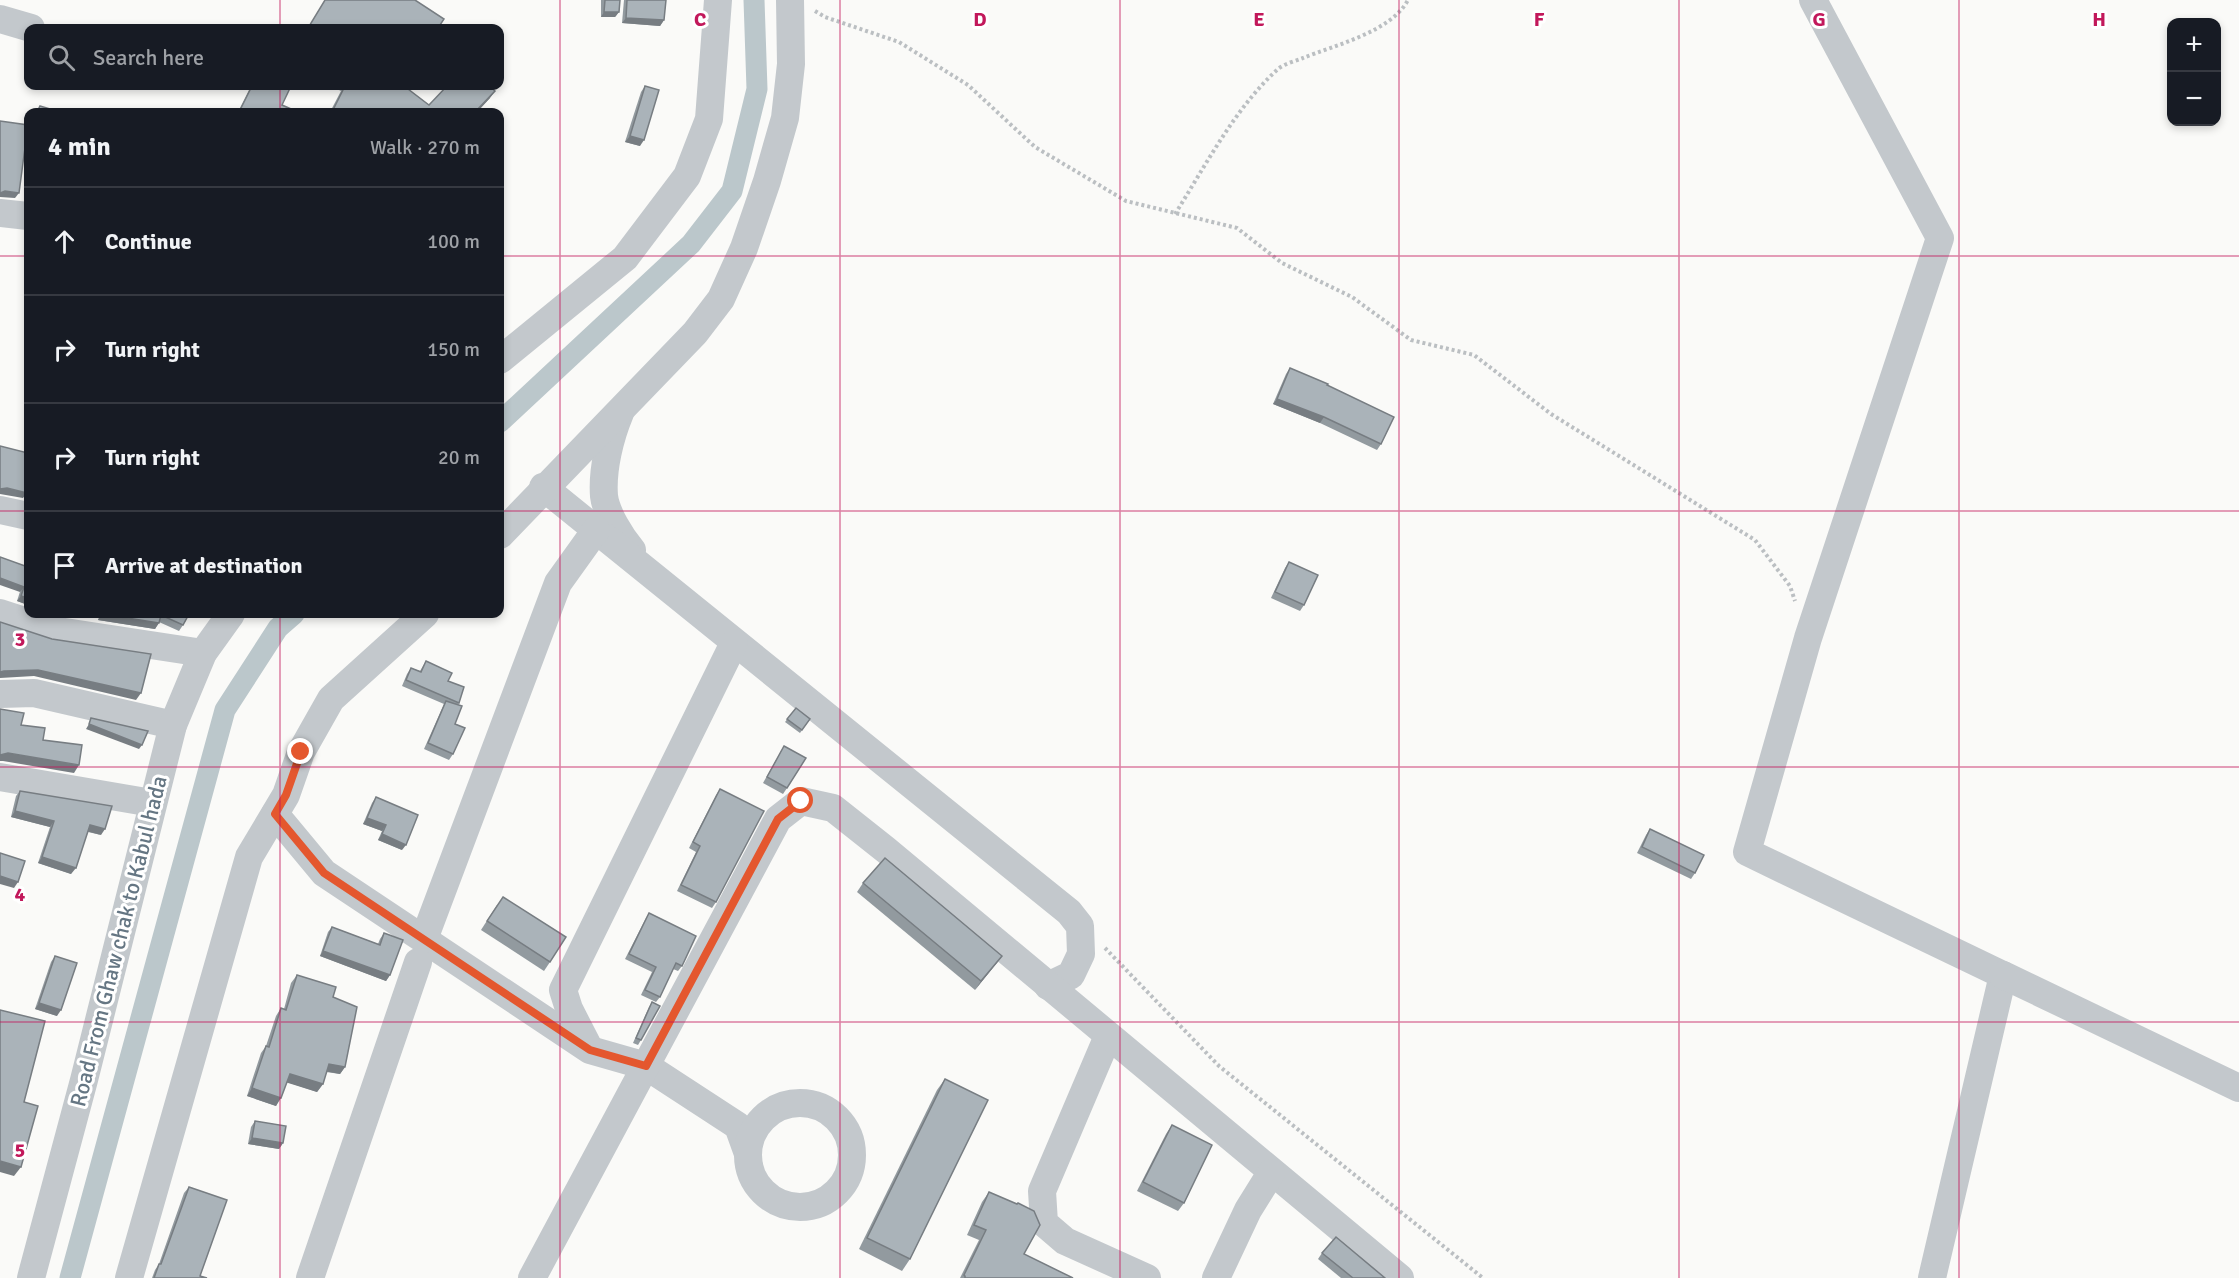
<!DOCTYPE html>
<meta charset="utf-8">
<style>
body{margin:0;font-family:Signika,sans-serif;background:#242831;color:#f1f3f6}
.controls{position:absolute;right:18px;top:18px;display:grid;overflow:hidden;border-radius:12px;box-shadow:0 3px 9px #0003}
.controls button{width:54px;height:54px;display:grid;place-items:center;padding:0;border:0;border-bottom:2px solid #363941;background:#171b24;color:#f1f3f6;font:30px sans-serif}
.stop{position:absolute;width:18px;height:18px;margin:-14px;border:4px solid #e4572e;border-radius:50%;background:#fff}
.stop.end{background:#e4572e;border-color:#fff;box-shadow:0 2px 6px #0008}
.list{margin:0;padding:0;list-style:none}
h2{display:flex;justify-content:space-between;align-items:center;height:78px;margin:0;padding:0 24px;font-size:26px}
h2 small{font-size:20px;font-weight:400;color:#9ea1a6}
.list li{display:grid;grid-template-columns:39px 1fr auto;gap:18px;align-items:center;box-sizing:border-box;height:108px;padding:0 24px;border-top:2px solid #363941}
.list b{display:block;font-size:22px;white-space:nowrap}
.list em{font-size:20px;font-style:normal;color:#9ea1a6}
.icon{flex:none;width:33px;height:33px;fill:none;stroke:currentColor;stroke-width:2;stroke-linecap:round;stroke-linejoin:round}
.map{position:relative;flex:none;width:2239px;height:1278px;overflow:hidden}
.search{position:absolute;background:#171b24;box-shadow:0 3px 9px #0003;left:24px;top:24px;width:480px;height:66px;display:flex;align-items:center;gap:15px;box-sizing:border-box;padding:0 21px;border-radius:12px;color:#9ea1a6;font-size:22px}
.panel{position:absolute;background:#171b24;box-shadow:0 3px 9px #0003;left:24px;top:108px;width:480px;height:510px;border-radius:12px}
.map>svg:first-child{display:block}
</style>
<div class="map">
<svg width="2239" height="1278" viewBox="0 0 2239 1278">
<rect width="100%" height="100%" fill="#fafaf8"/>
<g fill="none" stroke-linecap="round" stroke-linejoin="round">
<!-- canal -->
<g stroke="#bbc7cb" stroke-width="21">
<path d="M 500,422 L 691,244 L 732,191 L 757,89 L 754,0"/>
<path d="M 70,1278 L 225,710 L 278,628 L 294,614"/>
</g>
<!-- path -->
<g stroke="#bbbfc2" stroke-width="4" stroke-dasharray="3 3" stroke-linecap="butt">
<path d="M 815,11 L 825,17 L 899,42 L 968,85 L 1035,147 L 1126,201 L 1237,228 L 1282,263 L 1352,297 L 1411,340 L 1474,355 L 1551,414 L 1755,540 L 1790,586 L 1795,601"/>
<path d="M 1175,214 C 1206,165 1235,108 1278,69 C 1284,64 1295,61 1303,58 C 1335,45 1391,32 1408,0"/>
<path d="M 1105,948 L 1219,1066 L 1483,1278"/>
</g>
<!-- minor -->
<g stroke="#c3c8cc" stroke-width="28">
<path d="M 1813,0 L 1940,238 L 1808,638 L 1747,852 L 2003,975 L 1932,1278"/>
<path d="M 0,19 L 31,28"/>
<path d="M 0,213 L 28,216"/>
<path d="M 500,360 L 625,258 L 687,176 L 709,119 L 718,0"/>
<path d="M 620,413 C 610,437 602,469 604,496 C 606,513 621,537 632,550"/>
<path d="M 543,487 L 1069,912 L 1080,926 L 1081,954 L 1071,975 L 1048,986"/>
<path d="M 0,510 L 28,516"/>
<path d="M 500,535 L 695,333 L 721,299 L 744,248 L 767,181 L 785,118 L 791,64 L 790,0"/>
<path d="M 0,613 L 52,630 L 203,653"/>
<path d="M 0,694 L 34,693 L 173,725"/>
<path d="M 0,777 L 152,803"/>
<path d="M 275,814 L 324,873 L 590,1050 L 646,1066 L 738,1126 L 747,1151"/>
<path d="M 424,939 L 558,583 L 596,530"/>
<path d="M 2003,975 L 2239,1088"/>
<path d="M 1108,1036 L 1042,1191 L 1044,1223 L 1065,1241 L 1147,1278"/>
<path d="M 589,1048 L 569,1009 L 563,990 L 734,643"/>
<circle cx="800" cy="1155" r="52"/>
<path d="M 31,1278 L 84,1080 L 173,725 L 203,653 L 231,614"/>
<path d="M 129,1278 L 249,857 L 286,795 L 301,752 L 331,699 L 425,614"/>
<path d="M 310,1278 L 418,962"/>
<path d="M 532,1278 L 778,819 L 801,801 L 833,808 L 886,850 L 1400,1278"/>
<path d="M 1216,1278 L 1248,1210 L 1271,1173"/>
</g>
</g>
<!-- wall -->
<g fill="#929a9f">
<path d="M 601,0 L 620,0 L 619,12 L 615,17 L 601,17 Z"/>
<path d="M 624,0 L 666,0 L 664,20 L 660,26 L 622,23 Z"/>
<path d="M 251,86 L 290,86 L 282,105 L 298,112 L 238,112 Z"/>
<path d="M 331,86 L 404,86 L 429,105 L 490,98 L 477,112 L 330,112 L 341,91 Z"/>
<path d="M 645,86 L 640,146 L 625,142 L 641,92 Z"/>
<path d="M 1290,368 L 1327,385 L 1381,444 L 1377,450 L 1320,423 L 1273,404 L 1286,374 Z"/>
<path d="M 1289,562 L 1304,605 L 1300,611 L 1271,598 L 1285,568 Z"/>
<path d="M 28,567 L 28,605 L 17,601 Z"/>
<path d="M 100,614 L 189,614 L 183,625 L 179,631 L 159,622 L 155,629 L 98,620 Z"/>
<path d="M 426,661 L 448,681 L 459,703 L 458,705 L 455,724 L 453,754 L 449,760 L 424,749 L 444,704 L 402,686 L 407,674 L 411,668 L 420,671 Z"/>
<path d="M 796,708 L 810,719 L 800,733 L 785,722 Z"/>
<path d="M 784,746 L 787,788 L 783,794 L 763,783 Z"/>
<path d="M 720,789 L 716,902 L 712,908 L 677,891 L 696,852 L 689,848 L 716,795 Z"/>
<path d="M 20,791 L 101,835 L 88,832 L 71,874 L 38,863 L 50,827 L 11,817 L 16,796 Z"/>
<path d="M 376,797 L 402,850 L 378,840 L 382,831 L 363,824 L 372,803 Z"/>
<path d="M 1650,829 L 1695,873 L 1691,879 L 1637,853 L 1646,835 Z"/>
<path d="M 863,883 L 1002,956 L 975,990 L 857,892 Z"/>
<path d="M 497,905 L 550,962 L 544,971 L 481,930 Z"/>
<path d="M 649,913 L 682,966 L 678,971 L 673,969 L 660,997 L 656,1002 L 641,995 L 652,972 L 625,959 L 646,918 Z"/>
<path d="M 332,927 L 378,944 L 380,939 L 384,933 L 390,975 L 386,981 L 320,956 L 328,932 Z"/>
<path d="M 55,956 L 57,1016 L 35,1009 L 51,962 Z"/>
<path d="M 297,975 L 333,997 L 345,1067 L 340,1074 L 326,1072 L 323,1084 L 317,1092 L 287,1082 L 276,1106 L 247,1096 L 261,1053 L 266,1046 L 276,1016 L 281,1008 L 284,1009 L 291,983 Z"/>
<path d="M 652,1002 L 641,1040 L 638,1045 L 633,1043 L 649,1007 Z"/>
<path d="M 945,1079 L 910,1259 L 902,1271 L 859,1249 L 937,1090 Z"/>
<path d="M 255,1121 L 283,1143 L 279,1149 L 248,1144 L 251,1127 Z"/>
<path d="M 1172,1125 L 1184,1203 L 1178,1211 L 1137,1191 L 1166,1134 Z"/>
<path d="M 189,1187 L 200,1276 L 207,1278 L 152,1278 L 155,1270 L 159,1264 L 184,1193 Z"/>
<path d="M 989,1192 L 1024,1254 L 1073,1278 L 960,1278 L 979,1240 L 967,1235 L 982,1202 Z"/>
<path d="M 1322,1253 L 1385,1278 L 1341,1278 L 1318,1259 Z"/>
</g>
<!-- shaded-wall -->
<g fill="#777d82">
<path d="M 604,12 L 619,12 L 615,17 L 601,17 Z"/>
<path d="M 626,18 L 664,20 L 660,26 L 622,23 Z"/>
<path d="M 495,91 L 490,98 L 477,112 L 475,112 Z"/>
<path d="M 630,136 L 644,140 L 640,146 L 625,142 Z"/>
<path d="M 5,191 L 19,193 L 15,198 L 0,197 L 0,193 Z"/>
<path d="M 1277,399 L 1324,417 L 1320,423 L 1273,404 Z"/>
<path d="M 7,488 L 27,493 L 23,498 L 0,494 L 0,489 Z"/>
<path d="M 0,578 L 24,587 L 20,592 L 0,585 Z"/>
<path d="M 21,596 L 28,598 L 28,605 L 17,601 Z"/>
<path d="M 102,614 L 159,623 L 155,629 L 98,620 Z"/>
<path d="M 38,670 L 141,693 L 136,700 L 34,676 L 0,678 L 0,672 L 4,671 Z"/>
<path d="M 89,724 L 142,745 L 139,749 L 86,729 Z"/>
<path d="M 8,753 L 79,765 L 74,773 L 3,761 L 0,761 L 0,755 Z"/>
<path d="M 15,811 L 54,821 L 50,827 L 11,817 Z"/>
<path d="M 367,818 L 386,825 L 382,831 L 363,824 Z"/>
<path d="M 90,825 L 105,829 L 101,835 L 86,831 Z"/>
<path d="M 382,834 L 406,845 L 402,850 L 378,840 Z"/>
<path d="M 42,857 L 76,868 L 71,874 L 38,863 Z"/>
<path d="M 0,876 L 18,882 L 14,888 L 0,884 Z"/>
<path d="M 323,951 L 390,975 L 386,981 L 320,956 Z"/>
<path d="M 1002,956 L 996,964 L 975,990 L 981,981 Z"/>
<path d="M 39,1003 L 61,1010 L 57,1016 L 35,1009 Z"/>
<path d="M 329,1064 L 345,1067 L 340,1074 L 324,1071 Z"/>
<path d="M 290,1074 L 323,1084 L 317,1092 L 285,1082 Z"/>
<path d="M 252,1088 L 281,1098 L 276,1106 L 247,1096 Z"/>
<path d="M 252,1138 L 283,1143 L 279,1149 L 248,1144 Z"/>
<path d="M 0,1161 L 21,1167 L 14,1176 L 0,1172 Z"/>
</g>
<!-- building -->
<g fill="#aab3b9" stroke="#777d82" stroke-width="1.5">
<path d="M 325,0 L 415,0 L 444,19 L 438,28 L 308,28 Z"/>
<path d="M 605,0 L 620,0 L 619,12 L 604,12 Z"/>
<path d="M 627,0 L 666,0 L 664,20 L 626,18 Z"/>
<path d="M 252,86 L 291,86 L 282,105 L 298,112 L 239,112 Z"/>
<path d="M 345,86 L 404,86 L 429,105 L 447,86 L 489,86 L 495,91 L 475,112 L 332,112 Z"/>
<path d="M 645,86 L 659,90 L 644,140 L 630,136 Z"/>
<path d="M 40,106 L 60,112 L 37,112 Z"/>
<path d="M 0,121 L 28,125 L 19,193 L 5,191 L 0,193 Z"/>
<path d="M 1290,368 L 1328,384 L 1327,385 L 1394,417 L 1381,444 L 1324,417 L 1277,399 Z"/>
<path d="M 0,446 L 28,453 L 28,487 L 27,493 L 7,488 L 0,489 Z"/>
<path d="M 0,557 L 28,567 L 28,598 L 21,596 L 24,587 L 0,578 Z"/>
<path d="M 1289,562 L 1318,575 L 1304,605 L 1275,592 Z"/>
<path d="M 102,614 L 189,614 L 183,625 L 161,615 L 159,623 Z"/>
<path d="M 0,622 L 52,639 L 151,654 L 141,693 L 38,670 L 4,671 L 0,672 Z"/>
<path d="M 426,661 L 452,673 L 448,681 L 464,687 L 459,703 L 406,680 L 411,668 L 421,672 Z"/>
<path d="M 446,701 L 462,706 L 455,724 L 465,728 L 453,754 L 428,743 Z"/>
<path d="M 796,708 L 810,719 L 802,730 L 787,719 Z"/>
<path d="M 0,709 L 24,713 L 21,725 L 45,728 L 43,740 L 82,745 L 79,765 L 8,753 L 0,755 Z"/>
<path d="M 91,718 L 148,731 L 142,745 L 89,724 Z"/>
<path d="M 784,746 L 806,758 L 787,788 L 767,777 Z"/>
<path d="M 720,789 L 764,811 L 716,902 L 681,885 L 700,846 L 693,842 Z"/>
<path d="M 20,791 L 112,806 L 105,829 L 90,825 L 76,868 L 42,857 L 54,821 L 15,811 Z"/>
<path d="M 376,797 L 418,815 L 406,845 L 382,834 L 386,825 L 367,818 Z"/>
<path d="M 1650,829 L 1704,855 L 1695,873 L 1642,847 Z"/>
<path d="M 0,853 L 25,861 L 18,882 L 0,876 Z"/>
<path d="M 885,858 L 1002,956 L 981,981 L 863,883 Z"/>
<path d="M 503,897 L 566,937 L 550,962 L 487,921 Z"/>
<path d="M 649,913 L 696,936 L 682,966 L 676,963 L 660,997 L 645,990 L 656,967 L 629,954 Z"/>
<path d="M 332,927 L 380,945 L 384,933 L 403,940 L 390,975 L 323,951 Z"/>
<path d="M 55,956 L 77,963 L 61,1010 L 39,1003 Z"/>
<path d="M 297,975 L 336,987 L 333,997 L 357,1007 L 345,1067 L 329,1064 L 323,1084 L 290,1074 L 281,1098 L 252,1088 L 266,1046 L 269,1047 L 281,1008 L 286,1010 Z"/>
<path d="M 652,1002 L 660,1006 L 641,1040 L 636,1038 Z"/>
<path d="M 0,1010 L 45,1021 L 24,1102 L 38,1106 L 21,1167 L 0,1161 Z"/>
<path d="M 945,1079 L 988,1100 L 910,1259 L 867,1238 Z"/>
<path d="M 255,1121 L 286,1126 L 283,1143 L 252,1138 Z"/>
<path d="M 1172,1125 L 1212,1145 L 1184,1203 L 1143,1182 Z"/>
<path d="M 189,1187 L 227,1200 L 200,1276 L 207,1278 L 154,1278 L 159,1264 L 161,1264 Z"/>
<path d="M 989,1192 L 1017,1204 L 1018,1203 L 1034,1211 L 1040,1225 L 1024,1254 L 1073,1278 L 965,1278 L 965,1276 L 964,1275 L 986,1230 L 974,1225 Z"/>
<path d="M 1336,1237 L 1385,1278 L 1353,1278 L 1322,1253 Z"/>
</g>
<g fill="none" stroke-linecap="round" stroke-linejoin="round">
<!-- route -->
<path stroke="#e4572e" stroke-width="8" d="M 301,752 L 286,795 L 275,814 L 324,873 L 590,1050 L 646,1066 L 778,819 L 801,801"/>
</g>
<!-- grid -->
<path fill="none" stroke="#c2185b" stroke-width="1.5" stroke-opacity="0.55" d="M 280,0 L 280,28M 560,0 L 560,1278M 840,0 L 840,1278M 1120,0 L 1120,1278M 1399,0 L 1399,1278M 1679,0 L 1679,1278M 1959,0 L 1959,1278M 280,86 L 280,112M 0,256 L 28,256M 500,256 L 2239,256M 0,511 L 28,511M 500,511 L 2239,511M 280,614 L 280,1278M 0,767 L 2239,767M 0,1022 L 2239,1022"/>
<g text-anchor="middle" stroke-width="6" stroke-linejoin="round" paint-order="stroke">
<!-- street labels -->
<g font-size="22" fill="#657683" stroke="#fff">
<text transform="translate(118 941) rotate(-76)" y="8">Road From Ghaw chak to Kabul hada</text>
</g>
</g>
<g font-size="20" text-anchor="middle" font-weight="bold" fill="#c2185b" stroke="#fff" stroke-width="6" stroke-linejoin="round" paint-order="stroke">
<text x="700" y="26">C</text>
<text x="980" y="26">D</text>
<text x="1259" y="26">E</text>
<text x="1539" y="26">F</text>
<text x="1819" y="26">G</text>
<text x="2099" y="26">H</text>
<text x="20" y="646">3</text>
<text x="20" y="901">4</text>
<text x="20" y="1157">5</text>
</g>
</svg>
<div class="controls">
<button>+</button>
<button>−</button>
</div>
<div class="stop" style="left:801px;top:801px"></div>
<div class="stop end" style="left:301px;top:752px"></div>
<div class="search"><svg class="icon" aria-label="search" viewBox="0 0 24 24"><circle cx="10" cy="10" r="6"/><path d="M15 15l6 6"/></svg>Search here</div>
<section class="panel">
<h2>4 min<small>Walk · 270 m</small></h2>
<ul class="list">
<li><svg class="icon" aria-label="ahead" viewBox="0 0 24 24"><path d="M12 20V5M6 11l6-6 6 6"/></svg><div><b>Continue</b></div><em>100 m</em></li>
<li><svg class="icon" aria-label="right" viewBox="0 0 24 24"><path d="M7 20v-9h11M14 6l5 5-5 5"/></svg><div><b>Turn right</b></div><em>150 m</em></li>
<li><svg class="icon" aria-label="right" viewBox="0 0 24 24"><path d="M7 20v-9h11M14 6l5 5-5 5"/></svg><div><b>Turn right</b></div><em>20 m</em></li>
<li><svg class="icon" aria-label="arrive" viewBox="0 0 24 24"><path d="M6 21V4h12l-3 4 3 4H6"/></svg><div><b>Arrive at destination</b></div></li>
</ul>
</section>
</div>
